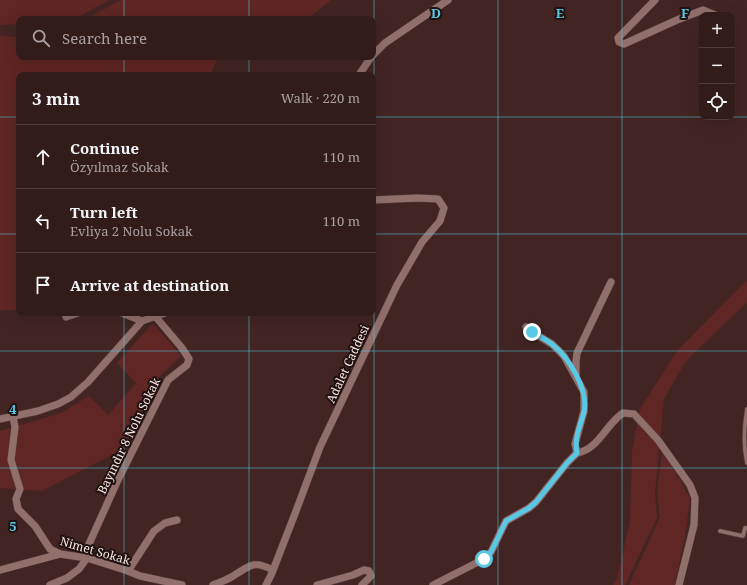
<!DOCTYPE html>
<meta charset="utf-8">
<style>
body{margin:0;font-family:"Noto Serif",serif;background:#3d2927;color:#f1f3f6}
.controls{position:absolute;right:12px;top:12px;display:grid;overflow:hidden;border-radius:8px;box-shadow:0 4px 16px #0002}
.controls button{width:36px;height:36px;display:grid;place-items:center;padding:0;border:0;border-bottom:1px solid #4d3a39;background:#321c1a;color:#f1f3f6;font:20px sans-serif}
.stop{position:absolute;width:12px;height:12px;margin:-9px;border:3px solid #59c8e5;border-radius:50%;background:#fff}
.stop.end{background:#59c8e5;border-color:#fff;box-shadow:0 1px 4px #0008}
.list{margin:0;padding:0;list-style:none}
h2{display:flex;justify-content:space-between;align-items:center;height:52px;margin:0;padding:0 16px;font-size:17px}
h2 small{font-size:13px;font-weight:400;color:#a8a1a2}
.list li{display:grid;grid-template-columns:26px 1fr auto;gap:12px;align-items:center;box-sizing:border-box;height:64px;padding:0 16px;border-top:1px solid #4d3a39}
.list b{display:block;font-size:15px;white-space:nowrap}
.list p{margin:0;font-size:13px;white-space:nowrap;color:#a8a1a2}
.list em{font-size:13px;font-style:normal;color:#a8a1a2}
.icon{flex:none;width:22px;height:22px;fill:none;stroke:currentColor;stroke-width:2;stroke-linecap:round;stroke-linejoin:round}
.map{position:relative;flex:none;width:747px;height:585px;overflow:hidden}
.search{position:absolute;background:#321c1a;box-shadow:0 4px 16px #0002;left:16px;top:16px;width:360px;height:44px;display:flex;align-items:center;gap:10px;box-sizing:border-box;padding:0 14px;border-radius:8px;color:#a8a1a2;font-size:15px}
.panel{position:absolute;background:#321c1a;box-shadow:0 4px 16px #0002;left:16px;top:72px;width:360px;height:244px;border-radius:8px}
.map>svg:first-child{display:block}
</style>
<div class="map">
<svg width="747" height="585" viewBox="0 0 747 585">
<rect width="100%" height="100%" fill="#422523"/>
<!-- green -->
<g fill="#5f2623">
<path d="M 0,0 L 109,0 L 75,19 L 19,19 L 19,26 L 12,24 L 0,25 Z"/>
<path d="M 121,0 L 331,0 L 307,19 L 86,19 Z"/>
<path d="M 0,36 L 19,37 L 19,57 L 219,57 L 210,75 L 19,75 L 19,310 L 0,310 Z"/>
<path d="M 747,280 L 747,302 L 686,361 L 664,399 L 655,493 L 657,518 L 625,585 L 613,585 L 617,579 L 630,522 L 632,452 L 640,409 L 677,351 Z"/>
<path d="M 153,323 L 181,356 L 159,377 L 125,448 L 42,491 L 0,488 L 0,431 L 61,413 L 89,396 L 108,415 L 136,383 L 117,363 Z"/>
<path d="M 662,453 L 681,481 L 690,499 L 686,530 L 675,585 L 629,585 L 660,517 L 657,492 Z"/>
</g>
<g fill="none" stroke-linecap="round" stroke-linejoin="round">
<!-- lane casing -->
<g stroke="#59413f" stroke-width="5">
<g id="lane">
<path d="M 747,409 C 744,427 743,445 747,463"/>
<path d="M 720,531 L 743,536 L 745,528 L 747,528"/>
</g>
</g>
<!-- street casing -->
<g stroke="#59413f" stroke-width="8">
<g id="street">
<path d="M 655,0 L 618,38 L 619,42 L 624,44 L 677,20 L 703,10 L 715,15"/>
<path d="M 373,55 L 385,43 L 448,0"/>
<path d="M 359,75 L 371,57"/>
<path d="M 122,313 L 142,321"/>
<path d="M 66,317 L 78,313"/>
<path d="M 526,327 L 532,332 L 552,344 L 564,356 L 584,392 L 584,411 L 575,444 L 577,453"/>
<path d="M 576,375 L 576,361 L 577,353 L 611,282"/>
<path d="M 13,417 L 15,427 L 11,460 L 20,489 L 16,499 L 18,509 L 35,526 L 50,549 L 60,554 L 87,558 L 128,571 L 140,576 L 182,585"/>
<path d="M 0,419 L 38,411 L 58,404 L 71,397 L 88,382 L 142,321 L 165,313"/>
<path d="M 577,453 C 599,449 606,424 623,413 L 634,414 L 658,440 L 690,485 L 695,498 L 694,525 L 679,585"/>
<path d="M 0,570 L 60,554"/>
<path d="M 128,571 L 154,531 L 165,523 L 177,520"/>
<path d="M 50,585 L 67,578 L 79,569 L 87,558 L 89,544 L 117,482 L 168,380 L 187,365 L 189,359 L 182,348 L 155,316"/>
<path d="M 213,585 C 220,582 227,580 233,576 C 251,565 253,560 273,570"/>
<path d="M 266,585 L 272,573 L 296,511 L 320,447 L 397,285 L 422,242 L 440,221 L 444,208 L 438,199 L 418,198 L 373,200"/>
<path d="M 317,585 L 353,575 L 364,570 L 369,571 L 371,576 L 362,585"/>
<path d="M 433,585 L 484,559 L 491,552 L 506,521 L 529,508 L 536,502 L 567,463 L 577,453"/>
</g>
</g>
<!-- lane -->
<use href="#lane" stroke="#916f6b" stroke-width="3.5"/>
<!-- street -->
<use href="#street" stroke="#916f6b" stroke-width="7"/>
</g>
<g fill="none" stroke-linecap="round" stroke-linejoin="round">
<!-- route -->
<path stroke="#59c8e5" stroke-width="5" d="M 484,559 L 491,552 L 506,521 L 529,508 L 536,502 L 567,463 L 577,453 C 574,437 580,427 584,412 C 589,390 569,358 553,345 C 547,340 539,336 532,332"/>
</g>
<!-- grid -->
<path fill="none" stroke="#59c8e5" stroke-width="1" stroke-opacity="0.55" d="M 124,0 L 124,19M 249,0 L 249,19M 374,0 L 374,585M 498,0 L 498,585M 622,0 L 622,585M 124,57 L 124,75M 249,57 L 249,75M 0,117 L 19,117M 373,117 L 702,117M 702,117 L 732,117M 732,117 L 747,117M 0,234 L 19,234M 373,234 L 747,234M 124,313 L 124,585M 249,313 L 249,585M 0,351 L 747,351M 0,468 L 747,468"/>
<g text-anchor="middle" stroke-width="4" stroke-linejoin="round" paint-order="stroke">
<!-- street labels -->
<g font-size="12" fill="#f8e4e1" stroke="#201211">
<text transform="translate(348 364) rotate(-65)" y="4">Adalet Caddesi</text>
<text transform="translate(129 436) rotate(-64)" y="4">Bayındır 8 Nolu Sokak</text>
<text transform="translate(95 551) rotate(16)" y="4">Nimet Sokak</text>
</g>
</g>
<g font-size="13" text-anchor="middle" font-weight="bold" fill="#59c8e5" stroke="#201211" stroke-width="4" stroke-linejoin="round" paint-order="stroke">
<text x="436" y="18">D</text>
<text x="560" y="18">E</text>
<text x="685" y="18">F</text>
<text x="13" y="414">4</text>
<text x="13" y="531">5</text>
</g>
</svg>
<div class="controls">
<button>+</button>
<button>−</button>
<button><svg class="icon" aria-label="locate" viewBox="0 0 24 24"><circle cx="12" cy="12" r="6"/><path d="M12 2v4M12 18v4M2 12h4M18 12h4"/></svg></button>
</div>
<div class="stop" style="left:484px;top:559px"></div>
<div class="stop end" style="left:532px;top:332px"></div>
<div class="search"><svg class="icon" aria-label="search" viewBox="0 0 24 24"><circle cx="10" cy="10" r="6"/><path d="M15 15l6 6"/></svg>Search here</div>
<section class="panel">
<h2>3 min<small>Walk · 220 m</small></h2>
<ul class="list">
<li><svg class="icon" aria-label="ahead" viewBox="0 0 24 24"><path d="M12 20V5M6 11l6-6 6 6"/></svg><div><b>Continue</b><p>Özyılmaz Sokak</p></div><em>110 m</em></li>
<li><svg class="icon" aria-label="left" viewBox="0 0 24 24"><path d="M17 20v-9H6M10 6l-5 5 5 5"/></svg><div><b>Turn left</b><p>Evliya 2 Nolu Sokak</p></div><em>110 m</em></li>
<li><svg class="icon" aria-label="arrive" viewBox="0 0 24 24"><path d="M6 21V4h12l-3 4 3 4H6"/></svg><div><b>Arrive at destination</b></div></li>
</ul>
</section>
</div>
